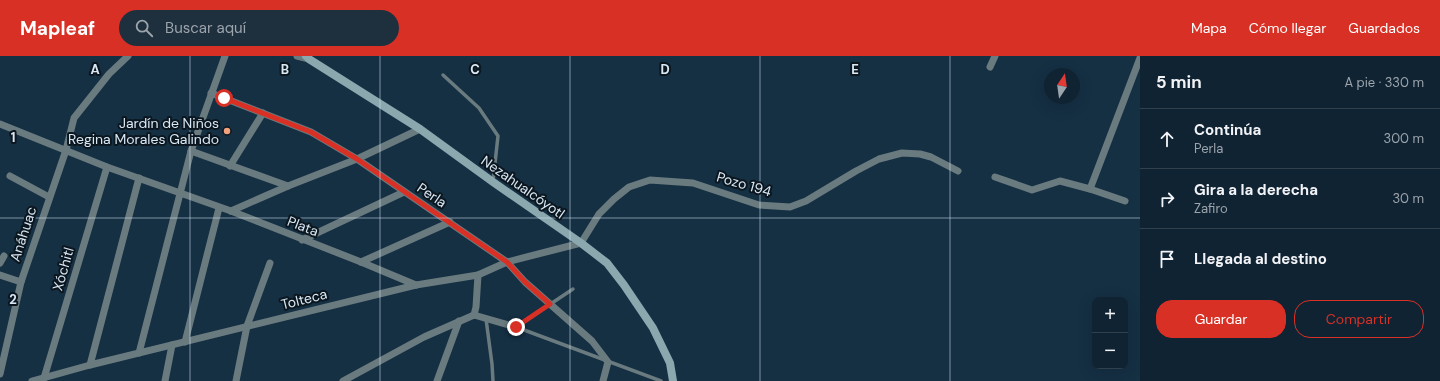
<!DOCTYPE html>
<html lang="es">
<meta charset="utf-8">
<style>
body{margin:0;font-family:"DM Sans",sans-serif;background:#1e2f3e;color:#f1f3f6}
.controls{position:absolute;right:12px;bottom:12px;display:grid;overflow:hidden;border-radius:8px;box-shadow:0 4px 16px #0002}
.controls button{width:36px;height:36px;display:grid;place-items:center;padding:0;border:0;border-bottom:1px solid #30404d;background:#102332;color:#f1f3f6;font:20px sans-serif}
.compass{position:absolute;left:1044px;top:12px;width:36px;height:36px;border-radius:50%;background:#102332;box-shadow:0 4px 16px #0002;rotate:13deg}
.stop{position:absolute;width:12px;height:12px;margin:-9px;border:3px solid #d93025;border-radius:50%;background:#fff}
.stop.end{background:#d93025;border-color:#fff;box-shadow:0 1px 4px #0008}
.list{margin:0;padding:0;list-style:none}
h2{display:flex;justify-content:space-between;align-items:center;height:52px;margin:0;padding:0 16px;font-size:17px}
h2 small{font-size:13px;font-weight:400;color:#9ca4ac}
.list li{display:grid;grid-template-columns:26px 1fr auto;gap:12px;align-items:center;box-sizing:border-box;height:60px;padding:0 16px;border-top:1px solid #30404d}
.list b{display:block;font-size:15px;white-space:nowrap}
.list p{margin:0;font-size:13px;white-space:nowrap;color:#9ca4ac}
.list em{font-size:13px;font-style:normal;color:#9ca4ac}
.actions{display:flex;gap:8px;padding:12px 16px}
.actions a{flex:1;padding:9px 0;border:1px solid #d93025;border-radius:16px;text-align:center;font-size:14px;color:#d93025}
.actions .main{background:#d93025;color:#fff}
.icon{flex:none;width:22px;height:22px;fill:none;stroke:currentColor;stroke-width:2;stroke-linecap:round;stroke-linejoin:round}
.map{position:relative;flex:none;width:1140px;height:325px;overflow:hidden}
header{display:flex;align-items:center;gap:24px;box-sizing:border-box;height:56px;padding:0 20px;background:#d93025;color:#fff}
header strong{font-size:19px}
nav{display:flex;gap:22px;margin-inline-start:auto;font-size:14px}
.search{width:280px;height:36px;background:#1e2f3e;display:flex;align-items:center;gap:10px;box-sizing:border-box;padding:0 14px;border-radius:22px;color:#9ca4ac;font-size:15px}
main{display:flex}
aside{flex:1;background:#102332}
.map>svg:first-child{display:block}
</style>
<header>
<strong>Mapleaf</strong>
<div class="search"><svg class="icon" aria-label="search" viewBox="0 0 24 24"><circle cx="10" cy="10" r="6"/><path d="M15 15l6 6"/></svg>Buscar aquí</div>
<nav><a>Mapa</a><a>Cómo llegar</a><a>Guardados</a></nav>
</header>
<main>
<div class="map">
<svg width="1140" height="325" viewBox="0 0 1140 325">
<rect width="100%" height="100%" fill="#152f43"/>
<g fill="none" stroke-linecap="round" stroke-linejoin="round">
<!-- lane -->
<g stroke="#6a7b7f" stroke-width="3.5">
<path d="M 443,19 L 479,52 L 498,80 L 493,125"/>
<path d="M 486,263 L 492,308 L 493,325"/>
<path d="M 516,271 L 661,325"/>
<path d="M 516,271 L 573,233"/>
</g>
<!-- street -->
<g stroke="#6a7b7f" stroke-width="7">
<path d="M 297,0 L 309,3"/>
<path d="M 990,11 L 995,0"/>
<path d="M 211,37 L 311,76 L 357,103 L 507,206 L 525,226 L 592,285 L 608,306 L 603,325"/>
<path d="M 0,68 L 107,111 L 231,155 L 361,206 L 416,229"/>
<path d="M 191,95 L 288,130"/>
<path d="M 230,110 L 263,57"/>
<path d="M 10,120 L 49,141"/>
<path d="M 995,121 L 1032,134 L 1060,125 L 1090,133 L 1125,145"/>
<path d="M 1090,133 L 1140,2"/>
<path d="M 231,155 L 288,130 L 357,103 L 420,73"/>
<path d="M 302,184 L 404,136"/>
<path d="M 361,206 L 450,166"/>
<path d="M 0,207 L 4,200"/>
<path d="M 0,219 L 21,226"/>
<path d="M 474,259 L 516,271"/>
<path d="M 474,259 L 476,251 L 478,219"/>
<path d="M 185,286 L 219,152"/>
<path d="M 139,297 L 191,95 L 225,0"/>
<path d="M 90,309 L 139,122"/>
<path d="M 0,318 L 21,226 L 66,94 L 74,62 L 109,18 L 128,0"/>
<path d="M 44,322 L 107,111"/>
<path d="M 32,325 L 90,309 L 416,229 L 478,219 L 507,206 L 581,187 L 599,158 L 614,143 L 629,131 L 650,124 L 693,127 L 759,149 L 790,151 L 806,145 L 856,115 L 879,103 L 902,97 L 920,98 L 931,101 L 958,115"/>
<path d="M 165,325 L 172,289"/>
<path d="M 236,325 L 247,270 L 270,207"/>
<path d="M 343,325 L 424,281 L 474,259"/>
<path d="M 437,325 L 459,265"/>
</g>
<!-- secondary -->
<path stroke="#8ba8ae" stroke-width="8" d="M 306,0 L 309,3 L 420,73 L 493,126 L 581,187 L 607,207 L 624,229 L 653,272 L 670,307 L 673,325"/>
</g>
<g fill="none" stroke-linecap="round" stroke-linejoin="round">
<!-- route -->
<path stroke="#d93025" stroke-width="5" d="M 224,42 L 311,76 L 357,103 L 507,206 L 525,226 L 550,248 L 516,271"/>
</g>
<!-- grid -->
<path fill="none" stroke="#d9e8f5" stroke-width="1" stroke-opacity="0.55" d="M 190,0 L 190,325M 380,0 L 380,325M 570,0 L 570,325M 760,0 L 760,325M 950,0 L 950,325M 0,162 L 1140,162"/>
<!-- markers -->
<circle fill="#f1a17c" stroke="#0b161f" stroke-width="1.5" cx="227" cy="75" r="4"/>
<g text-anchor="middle" stroke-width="4" stroke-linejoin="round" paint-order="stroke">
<!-- poi labels -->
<g font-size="14" fill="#d9e8f5" stroke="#0b161f" text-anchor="end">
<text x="219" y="72">Jardín de Niños<tspan x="219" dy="16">Regina Morales Galindo</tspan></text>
</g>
<!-- street labels -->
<g font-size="14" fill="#d9e8f5" stroke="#0b161f">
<text transform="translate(744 128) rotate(16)" y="5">Pozo 194</text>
<text transform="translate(523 131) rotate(35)" y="5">Nezahualcóyotl</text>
<text transform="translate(432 139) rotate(34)" y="5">Perla</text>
<text transform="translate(303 170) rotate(21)" y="5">Plata</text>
<text transform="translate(23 178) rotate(-72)" y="5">Anáhuac</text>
<text transform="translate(63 213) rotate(-74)" y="5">Xóchitl</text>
<text transform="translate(304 243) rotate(-14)" y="5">Tolteca</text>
</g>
</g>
<g font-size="13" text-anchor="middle" font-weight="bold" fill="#d9e8f5" stroke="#0b161f" stroke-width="4" stroke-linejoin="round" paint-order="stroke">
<text x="95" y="18">A</text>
<text x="285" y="18">B</text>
<text x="475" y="18">C</text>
<text x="665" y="18">D</text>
<text x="855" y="18">E</text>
<text x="13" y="86">1</text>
<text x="13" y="248">2</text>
</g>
</svg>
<div class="controls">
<button>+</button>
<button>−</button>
</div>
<svg class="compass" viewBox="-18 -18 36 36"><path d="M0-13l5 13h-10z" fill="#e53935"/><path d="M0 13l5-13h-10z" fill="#9ca4ac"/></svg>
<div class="stop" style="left:224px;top:42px"></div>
<div class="stop end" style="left:516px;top:271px"></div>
</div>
<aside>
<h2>5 min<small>A pie · 330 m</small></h2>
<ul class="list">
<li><svg class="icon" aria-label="ahead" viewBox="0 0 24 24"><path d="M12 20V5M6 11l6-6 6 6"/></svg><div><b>Continúa</b><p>Perla</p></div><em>300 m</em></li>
<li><svg class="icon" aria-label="right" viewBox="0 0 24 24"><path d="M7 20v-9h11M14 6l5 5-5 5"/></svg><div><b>Gira a la derecha</b><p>Zafiro</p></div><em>30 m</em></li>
<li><svg class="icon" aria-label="arrive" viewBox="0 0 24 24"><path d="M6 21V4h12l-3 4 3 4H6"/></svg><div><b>Llegada al destino</b></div></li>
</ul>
<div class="actions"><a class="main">Guardar</a><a>Compartir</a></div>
</aside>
</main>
